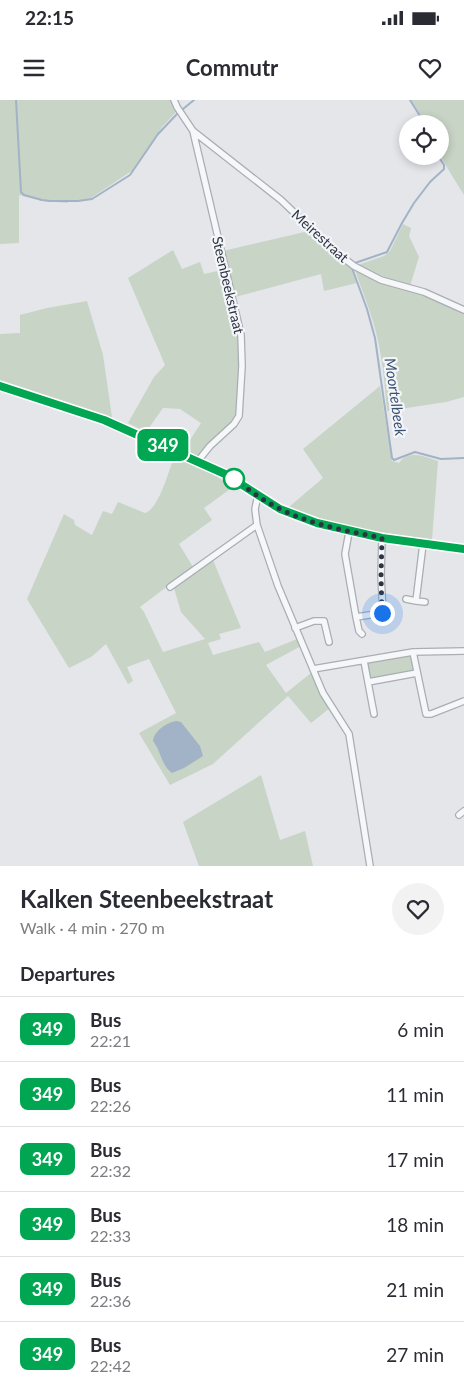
<!DOCTYPE html>
<meta charset="utf-8">
<style>
body{margin:0;font-family:Lato,sans-serif;background:#f2f2f3;color:#2b2b33;height:100vh;display:flex;flex-direction:column;font-size:19px;white-space:nowrap}
*{box-sizing:border-box;margin:0}
p{font-size:16px;color:#7c7c81}
.icon{flex:none;width:28px;height:28px;fill:none;stroke:currentColor;stroke-width:2;stroke-linecap:round;stroke-linejoin:round}
.map{position:relative;height:766px;overflow:hidden}
.details{display:flex;flex-direction:column;background:#fff;flex:1}
.details>*{flex:none}
.badge{padding:0 10px;border-radius:8px;font-size:18px;line-height:32px}
.controls{position:absolute;left:399px;top:15px;display:grid;gap:10px}
.controls a{display:grid;place-items:center;width:50px;height:50px;border-radius:50%;background:#fff;box-shadow:0 2px 8px #0003;font-size:25px}
.you{position:absolute;width:25px;height:25px;margin:-12px;border:4px solid #fff;border-radius:50%;background:#1a73e8;box-shadow:0 0 0 8px #1a73e833}
.map>.badge{position:absolute;translate:-50% -50%;box-shadow:0 0 0 2px #fff}
h2{padding:0 20px;font-size:19px;line-height:45px}
.round{display:grid;place-items:center;flex:none;width:52px;height:52px;border-radius:26px;background:#f2f2f3}
.summary{display:flex;align-items:center;justify-content:space-between;height:85px;padding:0 20px}
h1{font-size:24px;font-weight:700;line-height:38px}
ul{padding:0;list-style:none}
li{display:flex;align-items:center;gap:15px;height:65px;padding:0 20px;border-top:1px solid #e1e1e2}
li div{flex:1}
li b{display:block;font-size:19px}
li em{font-style:normal}
li .badge{min-width:55px;font-weight:700;text-align:center}
.status{display:flex;justify-content:space-between;align-items:center;height:35px;padding:0 25px;background:#fff;direction:ltr}
.status svg{height:14px;fill:currentColor}
header{display:flex;justify-content:space-between;align-items:center;height:65px;padding:0 20px;background:#fff;font-size:22px;font-weight:700}
.map>svg:first-child{display:block}
</style>
<div class="status"><b>22:15</b><svg viewBox="0 0 49 12"><path d="M0 12V9h3v3zM5 12V6h3v6zM10 12V3h3v9zM15 12V0h3v12zM26 1h20v11H26zM47 4h2v5h-2z"/></svg></div>
<header><svg class="icon" aria-label="menu" viewBox="0 0 24 24"><path d="M4 6h16M4 12h16M4 18h16"/></svg>Commutr<svg class="icon" aria-label="heart" viewBox="0 0 24 24"><path d="M12 20l-8-8c-3-5 5-10 8-4 3-6 11-1 8 4z"/></svg></header>
<div class="map">
<svg width="464" height="766" viewBox="0 0 464 766">
<rect width="100%" height="100%" fill="#e4e6ea"/>
<!-- green -->
<path fill="#c8d4c5" d="M0 0H172L176 12 162 27 133 70 91 98 82 101 68 100V103L42 101 19 95V143L0 144Z
M411 0H464V95L440 56V24H424L422 17Z
M403 124 411 128 409 136 419 157 410 186 389 179 358 165 384 156 390 151Z
M309 131 352 169 357 183 324 191 321 174 235 197 223 151Z
M173 150 182 169 200 162 204 174 222 170 237 227 239 267 236 314 231 323 197 356 184 349 201 323 180 309 163 308 146 332 128 323 154 277 165 265 128 178Z
M355 170 371 178 435 199 464 213V297L446 302 387 311C385 287 383 264 378 241 373 216 363 194 355 170Z
M87 201 103 255 112 317 0 280V234L20 233V215L47 208Z
M380 286 392 361 399 363C409 349 425 357 438 361L432 440C383 432 335 427 289 407L323 378 303 349Z
M174 357 216 376 233 387 204 408 212 420 179 444 193 467 140 507 144 512 163 552 205 539 181 512 174 488 213 460 241 528 219 534 221 539 208 543 213 555 259 542 265 552 297 539 301 546 266 565 286 593 311 573 321 596 330 608 311 623 288 596 213 664 170 685 139 633 176 613 149 559 127 567 133 581 128 584 106 544 91 557 69 568 27 499 64 414 74 420 75 425 92 435 103 411 112 414 118 402 145 413C159 409 169 370 174 357Z
M410 555 412 557 414 570 411 572 370 578 367 565 370 561Z
M261 675 280 740 305 731 313 766H199L183 722Z"/>
<!-- water -->
<path fill="#a2b3c7" d="M177 621 181 622 200 646 203 656 184 668 172 673C161 665 161 651 153 641 154 631 167 622 177 621Z"/>
<g fill="none" stroke-linecap="round" stroke-linejoin="round">
<!-- stream -->
<path stroke="#a2b3c7" stroke-width="2" d="M16 0 21 92 24 95 42 100 50 101H78L92 99 130 75 158 34 177 14
M410 0 420 16 422 24
M183 9 194 0
M355 163 387 152 402 123 414 103 430 82 444 69V65L438 56
M352 168 367 209 375 238 392 358 394 360 415 352 441 359 464 358"/>
<defs>
<path id="street" d="M174 0 177 7 193 31 241 235 242 266 239 316 234 324 210 346 198 361
M193 31 281 100 332 149 354 166 381 180 424 192 464 210
M0 286 104 319 225 374 280 409 317 423 382 438 464 449
M258 395 255 409 257 425 278 486 323 593 349 634 370 766
M349 432 345 454 356 517 383 513 381 476 382 438
M423 444 416 501 425 502
M170 487 257 425
M406 499 416 501
M356 517 359 531 362 534
M295 528 314 521H324L329 542
M413 552 426 614H431L464 601
M364 561 374 614
M313 569 413 552 464 551
M368 582 417 573
M459 715 464 711"/>
</defs>
<!-- street casing -->
<use href="#street" stroke="#a9adb4" stroke-width="8"/>
<!-- street -->
<use href="#street" stroke="#f6f7f9" stroke-width="5.5"/>
</g>
<g fill="none" stroke-linecap="round" stroke-linejoin="round">
<defs>
<path id="line" d="M0 286 104 320 225 374 280 409 317 423 382 438 464 449"/>
</defs>
<!-- line casing -->
<use href="#line" stroke="#fff" stroke-width="11"/>
<!-- line -->
<use href="#line" stroke="#00a651" stroke-width="8"/>
<!-- walk -->
<path stroke="#2c3342" stroke-width="5" stroke-dasharray="0 9" d="M234 379C249 390 264 401 280 409 312 425 348 431 382 438L381 476 382 513"/>
</g>
<!-- markers -->
<circle fill="#fff" stroke="#00a651" stroke-width="2.5" cx="234" cy="379" r="10"/>
<g text-anchor="middle" stroke-width="4.5" stroke-linejoin="round" paint-order="stroke">
<!-- street labels -->
<g font-size="14" fill="#2c3342" stroke="#f3f5f8">
<text transform="translate(320 136) rotate(42)" y="5">Meirestraat</text>
<text transform="translate(228 185) rotate(77)" y="5">Steenbeekstraat</text>
</g>
<!-- water labels -->
<g font-size="15" font-style="italic" fill="#395173" stroke="#f3f5f8">
<text transform="translate(395 297) rotate(82)" y="5">Moortelbeek</text>
</g>
</g>
</svg>
<div class="controls">
<a><svg class="icon" aria-label="locate" viewBox="0 0 24 24"><circle cx="12" cy="12" r="6"/><path d="M12 2v4M12 18v4M2 12h4M18 12h4"/></svg></a>
</div>
<div class="you" style="left:382px;top:513px"></div>
<b class="badge" style="left:163px;top:345px;background:#00a651;color:#fff">349</b>
</div>
<section class="details">
<div class="summary"><div><h1>Kalken Steenbeekstraat</h1><p>Walk · 4 min · 270 m</p></div><a class="round"><svg class="icon" aria-label="heart" viewBox="0 0 24 24"><path d="M12 20l-8-8c-3-5 5-10 8-4 3-6 11-1 8 4z"/></svg></a></div>
<h2>Departures</h2>
<ul>
<li><span class="badge" style="background:#00a651;color:#fff">349</span><div><b>Bus</b><p>22:21</p></div><em>6 min</em></li>
<li><span class="badge" style="background:#00a651;color:#fff">349</span><div><b>Bus</b><p>22:26</p></div><em>11 min</em></li>
<li><span class="badge" style="background:#00a651;color:#fff">349</span><div><b>Bus</b><p>22:32</p></div><em>17 min</em></li>
<li><span class="badge" style="background:#00a651;color:#fff">349</span><div><b>Bus</b><p>22:33</p></div><em>18 min</em></li>
<li><span class="badge" style="background:#00a651;color:#fff">349</span><div><b>Bus</b><p>22:36</p></div><em>21 min</em></li>
<li><span class="badge" style="background:#00a651;color:#fff">349</span><div><b>Bus</b><p>22:42</p></div><em>27 min</em></li>
</ul>
</section>
